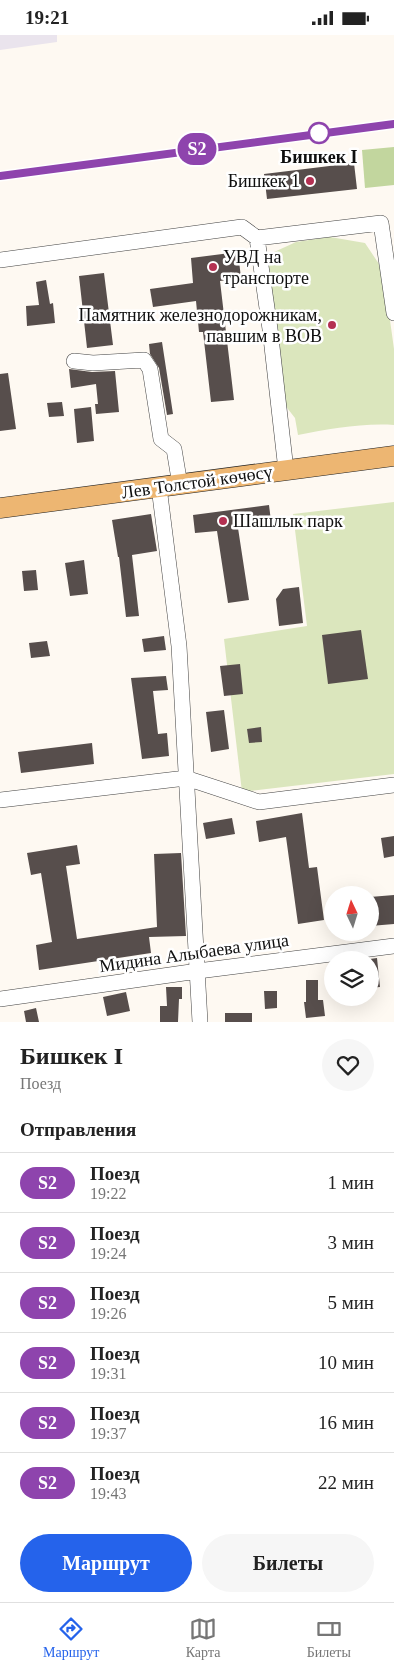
<!DOCTYPE html>
<html lang="ru">
<meta charset="utf-8">
<style>
body{margin:0;font-family:Georgia,serif;background:#f6f6f6;color:#222;height:100vh;display:flex;flex-direction:column;font-size:19px;white-space:nowrap}
*{box-sizing:border-box;margin:0}
p{font-size:16px;color:#767676}
.icon{flex:none;width:28px;height:28px;fill:none;stroke:currentColor;stroke-width:2;stroke-linecap:round;stroke-linejoin:round}
.map{position:relative;height:987px;overflow:hidden}
.side{display:flex;flex-direction:column;background:#fff;flex:1}
.side>*{flex:none}
.badge{padding:0 10px;border-radius:16px;font-size:18px;line-height:32px}
.needle{width:32px;rotate:356deg}
.tools{position:absolute;left:324px;top:851px;display:grid;gap:10px}
.tools a{display:grid;place-items:center;width:55px;height:55px;border-radius:50%;background:#fff;box-shadow:0 5px 20px #0002;font-size:25px}
.map>.badge{position:absolute;translate:-50% -50%;box-shadow:0 0 0 2px #fff}
h2{padding:0 20px;font-size:19px;line-height:45px}
.round{display:grid;place-items:center;flex:none;width:52px;height:52px;border-radius:26px;background:#f6f6f6}
.head{display:flex;align-items:center;justify-content:space-between;height:85px;padding:0 20px}
h1{font-size:24px;font-weight:600;line-height:38px}
.cta{display:flex;gap:10px;margin-top:auto;padding:10px 20px}
.cta a{flex:1;height:58px;border-radius:30px;background:#2563eb;color:#fff;font-size:20px;font-weight:600;line-height:58px;text-align:center}
.cta a+a{background:#f6f6f6;color:#222}
ul{padding:0;list-style:none}
li{display:flex;align-items:center;gap:15px;height:60px;padding:0 20px;border-top:1px solid #e0e0e0}
li div{flex:1}
li b{display:block;font-size:19px}
li em{font-style:normal}
li .badge{min-width:55px;font-weight:700;text-align:center}
.status{display:flex;justify-content:space-between;align-items:center;height:35px;padding:0 25px;background:#fff;direction:ltr}
.status svg{height:14px;fill:currentColor}
.tab-bar{display:flex;justify-content:space-around;align-items:center;height:70px;border-top:1px solid #e0e0e0;background:#fff;font-size:14px;color:#767676}
.tab-bar a{display:grid;justify-items:center;gap:2px}
.tab-bar .on{color:#2563eb}
.map>svg:first-child{display:block}
</style>
<div class="status"><b>19:21</b><svg viewBox="0 0 49 12"><path d="M0 12V9h3v3zM5 12V6h3v6zM10 12V3h3v9zM15 12V0h3v12zM26 1h20v11H26zM47 4h2v5h-2z"/></svg></div>
<div class="map">
<svg width="394" height="987" viewBox="0 0 394 987">
<rect width="100%" height="100%" fill="#fef9f2"/>
<!-- industrial -->
<path fill="#eae4ed" d="M0 0H57V7L0 15Z"/>
<!-- green -->
<path fill="#dbe6bd" d="M330 202 365 208 383 235 394 314V390C361 388 330 394 298 400L295 383 284 369 265 233 272 218 296 207Z
M394 467V739L242 757 224 604 307 591 293 479Z"/>
<!-- forest -->
<path fill="#c2d69e" d="M394 112V150L365 153 362 115Z"/>
<!-- building -->
<path fill="#574e4c" d="M354 128 357 154 267 164 264 139Z
M238 217 241 243 220 246 234 365 211 367 203 297H199L196 266 153 272 150 254 193 248 191 223Z
M104 238 113 310 87 313 79 241Z
M46 245 50 269 53 268 55 288 27 291 26 271 39 270 36 247Z
M162 307 173 379 167 380 159 333 150 319 149 309Z
M69 334 92 337 115 336 119 377 96 379 95 369H98L96 349 71 353Z
M8 338 16 394 0 396V339Z
M62 367 64 381 49 382 47 368Z
M91 372 94 406 77 408 74 374Z
M269 470 271 486 242 489V493H238L249 565 228 568 217 496 195 498 193 480Z
M151 479 157 516 132 520 139 581 126 582 119 522H118L112 485Z
M84 525 88 559 70 561 65 528Z
M36 535 38 555 24 556 22 536Z
M299 552 303 588 279 591 276 564 283 554Z
M361 595 368 644 328 649 322 600Z
M164 601 166 615 144 617 142 604Z
M47 606 50 621 31 623 29 608Z
M240 629 243 659 224 661 220 631Z
M166 641 168 655 153 656 158 699 167 698 169 721 142 724 131 643Z
M224 675 229 714 211 717 206 677Z
M261 692 262 707 249 708 247 694Z
M92 708 94 729 21 738 18 717Z
M302 778 309 833 317 832 324 885 298 889 286 802 259 807 256 786Z
M232 783 235 799 206 804 203 788Z
M394 801V821L384 823 381 803Z
M77 810 80 829 66 831 77 904 157 892 154 819 181 818 186 901 149 902 151 918 39 935 36 910 52 907 41 838 31 840 27 818Z
M394 860V889L370 891V862Z
M377 923 380 952 370 953V924Z
M306 945H318V965H323L325 981 306 983 304 967H306Z
M166 952H182V964H179L178 987H160V971H167Z
M264 956H277V973L265 974Z
M126 957 130 976 107 981 103 962Z
M36 973 39 987H26L24 976Z
M225 978H252V987H225Z"/>
<g fill="none" stroke-linecap="round" stroke-linejoin="round">
<defs>
<path id="minor" d="M0 225 242 192 257 203
M74 326 93 328 144 325 150 334 161 404 174 414 180 450
M286 435 270 294 257 203 381 188 394 278
M159 452 179 611 200 987
M0 765 186 743 259 767 394 750
M0 964 198 936 394 911"/>
<path id="major" d="M0 473 394 421"/>
</defs>
<!-- minor casing -->
<use href="#minor" stroke="#424242" stroke-width="16"/>
<!-- major casing -->
<use href="#major" stroke="#202020" stroke-width="21"/>
<!-- minor -->
<use href="#minor" stroke="#fff" stroke-width="15"/>
<!-- major -->
<use href="#major" stroke="#edb672" stroke-width="20"/>
<defs>
<path id="rail" d="M0 141 394 89"/>
</defs>
<!-- rail casing -->
<use href="#rail" stroke="#b43152" stroke-width="5.5"/>
<!-- rail -->
<use href="#rail" stroke="#fff" stroke-width="4" stroke-dasharray="11" stroke-linecap="butt"/>
</g>
<g fill="none" stroke-linecap="round" stroke-linejoin="round">
<defs>
<path id="line" d="M0 141 394 89"/>
</defs>
<!-- line casing -->
<use href="#line" stroke="#fff" stroke-width="11"/>
<!-- line -->
<use href="#line" stroke="#8e44ad" stroke-width="8"/>
</g>
<!-- markers -->
<circle fill="#fff" stroke="#8e44ad" stroke-width="2.5" cx="319" cy="98" r="10"/>
<g fill="#b43152" stroke="#fff" stroke-width="2">
<circle cx="310" cy="146" r="5"/>
<circle cx="213" cy="232" r="5"/>
<circle cx="332" cy="290" r="5"/>
<circle cx="223" cy="486" r="5"/>
</g>
<g text-anchor="middle" stroke-width="5" stroke-linejoin="round" paint-order="stroke">
<!-- stop labels -->
<g font-size="18" font-weight="bold" fill="#0f0f0f" stroke="#fff">
<text x="319" y="128">Бишкек I</text>
</g>
<!-- poi labels -->
<g font-size="18" fill="#0f0f0f" stroke="#fff" text-anchor="end">
<text x="300" y="152">Бишкек 1</text>
<text x="223" y="228" text-anchor="start">УВД на<tspan x="223" dy="21">транспорте</tspan></text>
<text x="322" y="286">Памятник железнодорожникам,<tspan x="322" dy="21">павшим в ВОВ</tspan></text>
<text x="233" y="492" text-anchor="start">Шашлык парк</text>
</g>
<!-- street labels -->
<g font-size="18" fill="#0f0f0f" stroke="#fff">
<text transform="translate(197 447) rotate(-8)" y="6">Лев Толстой көчөсү</text>
<text transform="translate(194 918) rotate(-8)" y="6">Мидина Алыбаева улица</text>
</g>
</g>
</svg>
<div class="tools">
<a><svg class="needle" viewBox="-14 -14 28 28"><path d="M0-13l5 13h-10z" fill="#e53935"/><path d="M0 13l5-13h-10z" fill="#767676"/></svg></a>
<a><svg class="icon" aria-label="layers" viewBox="0 0 24 24"><path d="M12 4l9 5-9 5-9-5zM3 14l9 5 9-5"/></svg></a>
</div>
<b class="badge" style="left:197px;top:114px;background:#8e44ad;color:#fff">S2</b>
</div>
<section class="side">
<div class="head"><div><h1>Бишкек I</h1><p>Поезд</p></div><a class="round"><svg class="icon" aria-label="heart" viewBox="0 0 24 24"><path d="M12 20l-8-8c-3-5 5-10 8-4 3-6 11-1 8 4z"/></svg></a></div>
<h2>Отправления</h2>
<ul>
<li><span class="badge" style="background:#8e44ad;color:#fff">S2</span><div><b>Поезд</b><p>19:22</p></div><em>1 мин</em></li>
<li><span class="badge" style="background:#8e44ad;color:#fff">S2</span><div><b>Поезд</b><p>19:24</p></div><em>3 мин</em></li>
<li><span class="badge" style="background:#8e44ad;color:#fff">S2</span><div><b>Поезд</b><p>19:26</p></div><em>5 мин</em></li>
<li><span class="badge" style="background:#8e44ad;color:#fff">S2</span><div><b>Поезд</b><p>19:31</p></div><em>10 мин</em></li>
<li><span class="badge" style="background:#8e44ad;color:#fff">S2</span><div><b>Поезд</b><p>19:37</p></div><em>16 мин</em></li>
<li><span class="badge" style="background:#8e44ad;color:#fff">S2</span><div><b>Поезд</b><p>19:43</p></div><em>22 мин</em></li>
</ul>
<div class="cta"><a>Маршрут</a><a>Билеты</a></div>
</section>
<nav class="tab-bar">
<a class="on"><svg class="icon" aria-label="directions" viewBox="0 0 24 24"><path d="M12 3l9 9-9 9-9-9zM9 14v-3h6M13 9l2 2-2 2"/></svg>Маршрут</a>
<a><svg class="icon" aria-label="map" viewBox="0 0 24 24"><path d="M3 6l6-2 6 2 6-2v14l-6 2-6-2-6 2zM9 4v14M15 6v14"/></svg>Карта</a>
<a><svg class="icon" aria-label="tickets" viewBox="0 0 24 24"><path d="M3 7h18v10H3zM15 7v10"/></svg>Билеты</a>
</nav>
